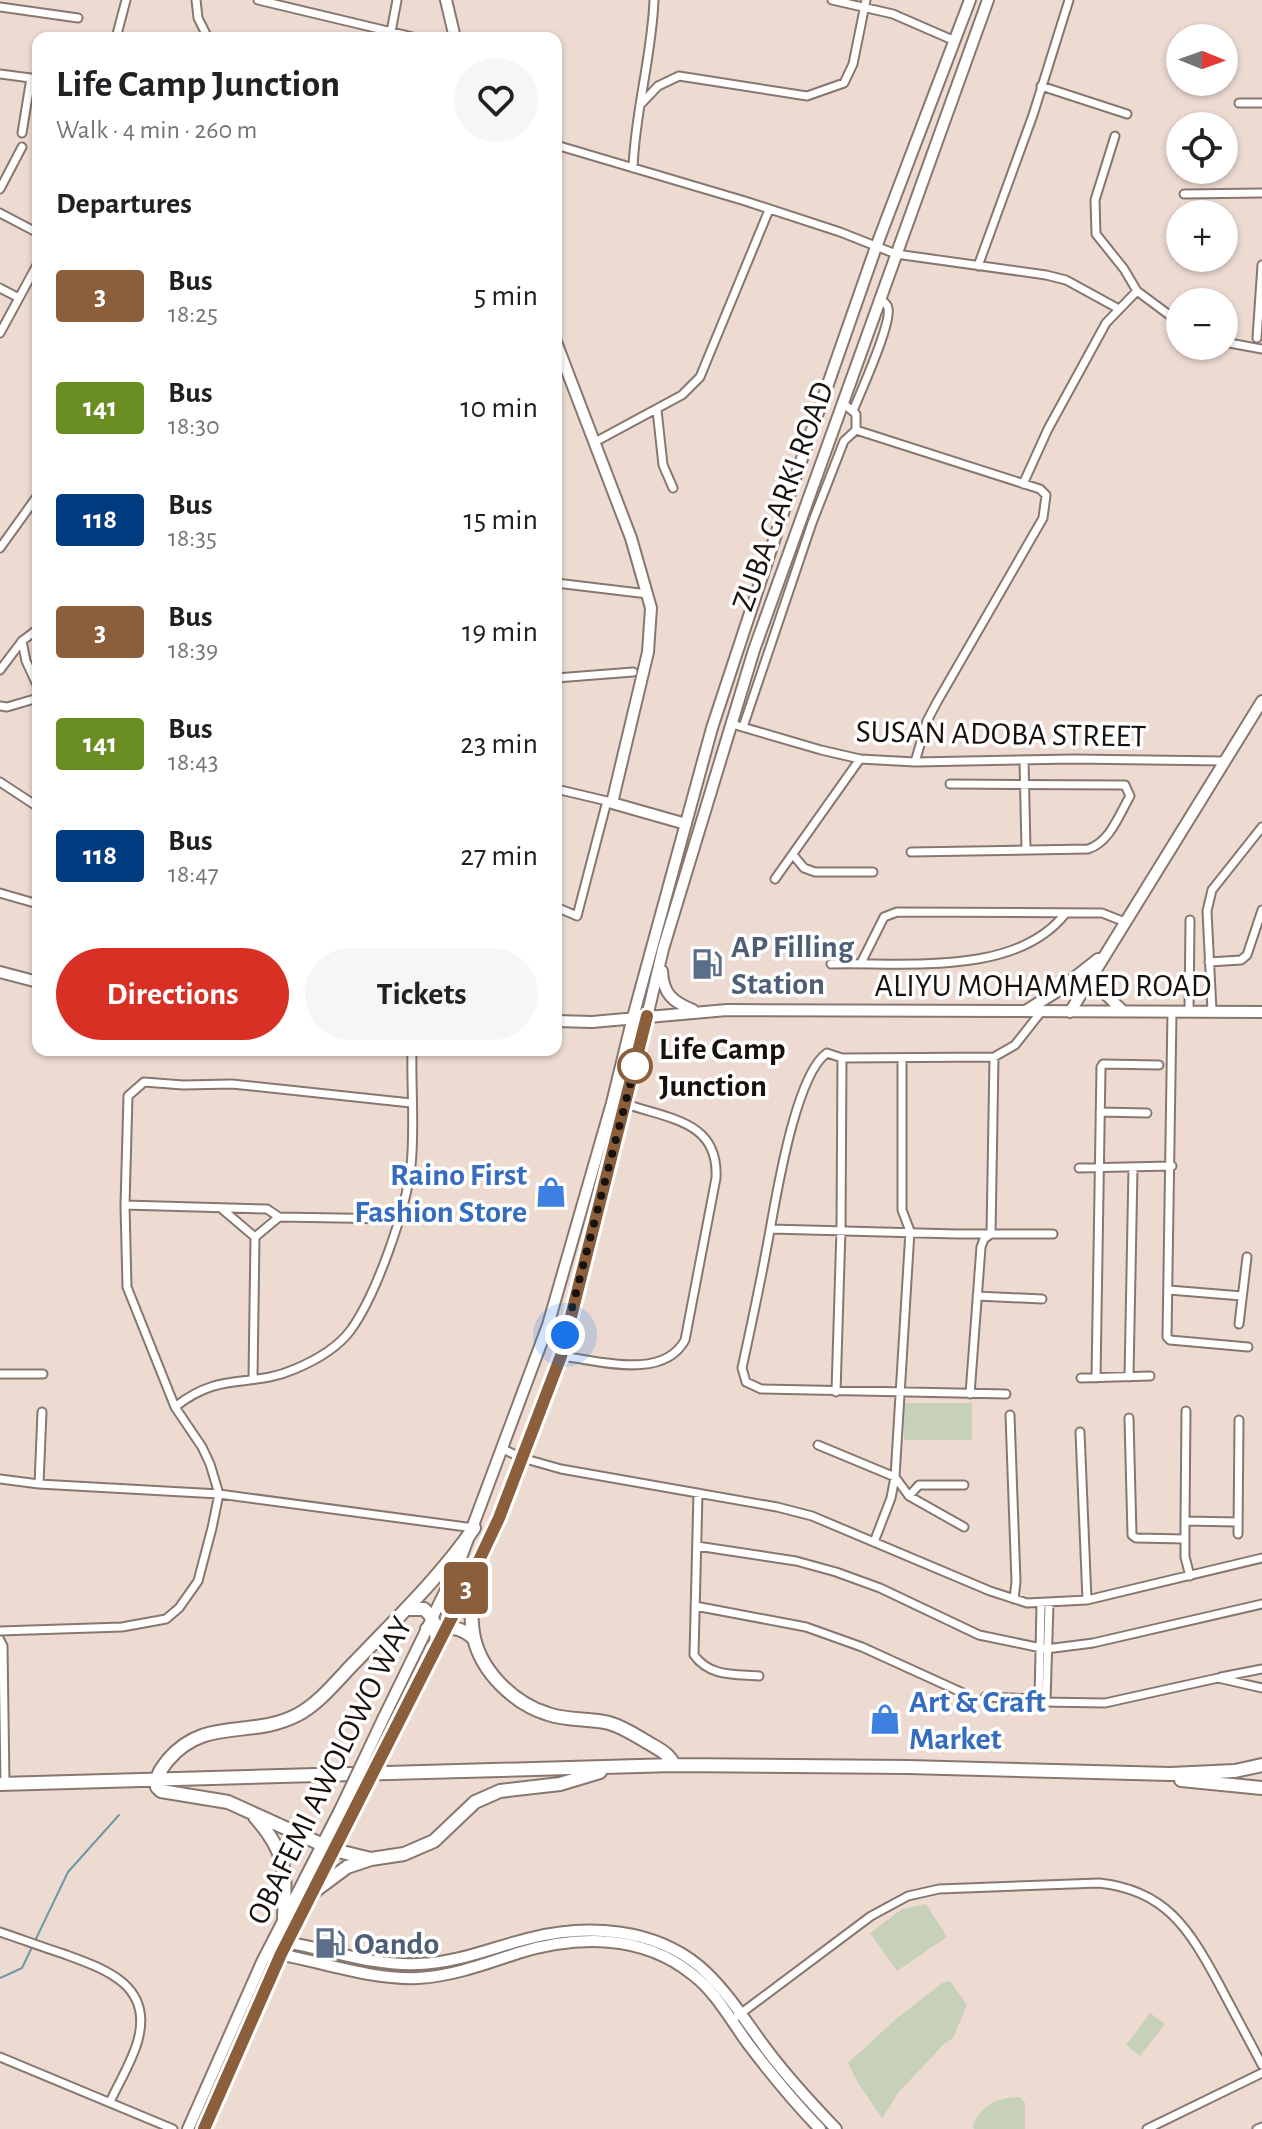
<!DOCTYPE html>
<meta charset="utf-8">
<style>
body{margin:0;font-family:"Alegreya Sans",sans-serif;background:#f6f6f6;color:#202124;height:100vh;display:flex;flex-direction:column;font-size:30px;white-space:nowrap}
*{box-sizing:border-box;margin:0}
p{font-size:26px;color:#757577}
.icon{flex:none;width:44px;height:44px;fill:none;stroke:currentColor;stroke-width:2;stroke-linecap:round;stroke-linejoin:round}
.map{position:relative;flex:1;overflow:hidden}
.sheet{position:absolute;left:32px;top:32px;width:530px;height:1024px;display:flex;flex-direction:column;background:#fff;border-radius:16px;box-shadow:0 2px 6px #0004}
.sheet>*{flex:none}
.badge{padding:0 16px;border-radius:6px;font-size:28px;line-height:52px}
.needle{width:52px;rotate:91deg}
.fabs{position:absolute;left:1166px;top:24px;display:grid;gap:16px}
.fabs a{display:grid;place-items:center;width:72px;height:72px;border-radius:50%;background:#fff;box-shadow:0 2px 6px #0004;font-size:40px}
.you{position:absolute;width:40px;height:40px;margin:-20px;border:6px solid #fff;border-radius:50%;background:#1a73e8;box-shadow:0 0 0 12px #1a73e833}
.map>.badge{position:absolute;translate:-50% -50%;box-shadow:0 0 0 4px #fff}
h2{padding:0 24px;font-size:30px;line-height:72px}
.round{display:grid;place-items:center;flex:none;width:84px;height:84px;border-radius:42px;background:#f6f6f6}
.summary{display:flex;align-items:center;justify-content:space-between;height:136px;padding:0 24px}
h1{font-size:38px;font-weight:700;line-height:60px}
.cta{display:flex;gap:16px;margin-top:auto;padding:16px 24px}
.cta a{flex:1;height:92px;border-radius:48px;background:#d93025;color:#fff;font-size:32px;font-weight:700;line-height:92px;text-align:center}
.cta a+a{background:#f6f6f6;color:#202124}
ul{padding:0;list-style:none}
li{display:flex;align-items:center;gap:24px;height:112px;padding:0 24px}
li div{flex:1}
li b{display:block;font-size:30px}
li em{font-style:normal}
li .badge{min-width:88px;font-weight:700;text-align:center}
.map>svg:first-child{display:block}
</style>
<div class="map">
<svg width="1262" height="2129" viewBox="0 0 1262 2129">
<rect width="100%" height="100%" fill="#eddbd1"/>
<!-- green -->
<path fill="#c7d1ba" d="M904 1403H972V1440H904Z
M926 1904 947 1937 897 1971 870 1933 902 1909Z
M950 1981 967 2005 953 2038 944 2044 899 2092 882 2118 858 2083 848 2063 896 2019 942 1983Z
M1150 2013 1165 2024 1140 2056 1126 2045Z
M1020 2097 1025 2103V2129H974L973 2126C981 2104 998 2098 1020 2097Z"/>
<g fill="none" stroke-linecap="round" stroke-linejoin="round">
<!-- stream -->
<path stroke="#6c98a9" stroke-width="2" d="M0 1978 22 1968 68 1872 119 1815"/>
<defs>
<path id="street" d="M196 0 198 18 208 38
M258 0 417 38
M832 0 893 14 955 41
M0 7 78 18
M391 32 397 0
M116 38 126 0
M0 74 38 79
M1041 86 1127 114
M1239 103H1262
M640 105 658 86 679 76 807 96 844 83 853 64 866 0
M22 133 31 78
M556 145 745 201 840 232 896 254 1046 275 1066 280 1119 309
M633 168C635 111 652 56 654 0
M0 189 22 147
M1184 194 1262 193
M0 213 38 233
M978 266 1033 115 1069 0
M0 288 19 298
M1137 291 1180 323
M0 333 38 263
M1257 338 1262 265
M1224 342 1262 349
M844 404 856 414V430L1040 489 1046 495 1043 518 937 702 927 721 915 762
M657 410 663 465 673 488
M853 411C860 393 892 324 888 308 887 303 884 302 880 299
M595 442 682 395 700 377 769 210
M1023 484 1048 429 1106 323 1137 291 1124 269 1096 234 1095 200 1115 136
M0 548 38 495
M556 583 648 594
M22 641 26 661 38 687
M0 670 22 641 38 629
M556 678 633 672
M0 706 7 707 38 698
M732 724 821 750 860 759 915 762 1073 759 1225 761
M743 727 812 523 844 441 856 430
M1024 760 1026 849
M0 782 38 807
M556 789 607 801
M911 852 1088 849C1110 842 1119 815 1130 796L1125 785 950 784
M794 856 804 868 815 872H873
M775 879 860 759
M0 893 38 904
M556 907 577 916 607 801 612 803
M1209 962 1241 960 1247 955 1262 910
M861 963 884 917 897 912 1102 913 1125 922
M831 964C904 962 1015 977 1065 914
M1172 1011 1167 1337 1170 1340 1248 1347
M1189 1011 1190 920
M1212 1011 1207 911 1212 890 1262 827
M902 1058V1210L910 1231 895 1477 909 1496 964 1527
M1100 1112 1147 1113
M1079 1168 1172 1166
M125 1205 267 1209 279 1217 398 1219
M222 1209 255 1237
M771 1229 957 1234H1053
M1169 1290 1242 1296
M977 1296 1042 1299
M1239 1324 1247 1257
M561 1356C597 1360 663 1381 685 1340L716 1178C719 1121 669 1119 626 1104
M0 1374H43
M1129 1377 1133 1168
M253 1378 255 1237 279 1217
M1081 1378 1150 1376
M1096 1378 1101 1067 1103 1064 1159 1065
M836 1392 841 1229 842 1058
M970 1394 981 1247 984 1239 991 1234 994 1057
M1006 1394 761 1389 746 1382 742 1368C752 1322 762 1276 770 1230 777 1192 796 1074 827 1053L842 1058 994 1057 1015 1045 1041 1012
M175 1407C221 1370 250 1389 295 1369 314 1361 337 1348 350 1331 376 1296 406 1210 411 1166 415 1128 411 1088 412 1050
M1186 1411 1185 1521 1238 1522
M1010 1415 1016 1582 1014 1599
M1129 1418 1132 1535 1136 1538 1185 1539
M1080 1432 1087 1600
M818 1445 895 1477 891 1498 874 1542
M503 1449 522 1458 561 1469 777 1507 812 1516 990 1591 1027 1603 1087 1600 1262 1558
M0 1479 39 1484 219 1494 474 1528
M39 1484 42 1412
M698 1493 694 1655C710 1677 734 1674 759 1676
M909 1496 919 1485H964
M1185 1521V1557L1190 1576
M1238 1534 1239 1420
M697 1546 796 1561 836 1572 880 1588 979 1635 1046 1649 1093 1643 1262 1604
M1041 1604 1039 1699 1041 1702 1105 1703 1218 1678 1262 1688
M695 1606 806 1627 862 1647 963 1693
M0 1631 122 1627 166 1619 179 1608 198 1581 212 1528 219 1494 210 1464 202 1447 175 1407 127 1287 125 1205 128 1096 144 1082 183 1085 232 1084 411 1103
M0 1640 3 1646 5 1784
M1221 1677 1262 1669
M985 1697 1039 1699
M1046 1702 1049 1603
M0 1932C21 1939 42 1947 64 1954 105 1969 153 1985 138 2040 132 2062 119 2082 110 2102
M732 2020 871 1916 908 1896 939 1889 1099 1883C1166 1890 1189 1929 1219 1984 1233 2011 1248 2038 1262 2065
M0 2057 173 2129
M1147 2129 1262 2073
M1257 2129 1262 2127"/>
<path id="secondary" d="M446 0 455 38
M556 342 631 538 651 608 648 652 612 803 686 824
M662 971C663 994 673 1002 693 1010
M0 972 38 982
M1095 972 1097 986 1123 1011
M1027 1010 1056 992 1098 959
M1070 1012 1262 701
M556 1021 592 1022 727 1010 1262 1012
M402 1716 499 1518 561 1356 628 1097 663 949 754 650 988 0
M384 1717 459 1563 548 1325 612 1103 633 1017 712 728 785 507 876 247 970 0
M274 1940C322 1947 369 1966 418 1964 458 1963 493 1947 531 1938 587 1924 653 1928 699 1966 725 1988 744 2019 764 2046 786 2076 811 2103 836 2129
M268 1952C317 1960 368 1980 418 1978 453 1976 485 1964 518 1953 577 1935 642 1934 692 1974 717 1993 731 2021 749 2045 771 2074 795 2103 820 2129
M188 2129 262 1962 341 1808
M204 2129 281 1954 360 1799"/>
<path id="primary" d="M475 1570C473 1592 469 1616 474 1638 482 1673 515 1704 548 1714 568 1721 589 1718 609 1723 623 1727 635 1735 647 1742 658 1749 669 1753 674 1765
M406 1609H424C438 1621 437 1632 436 1650
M427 1629C446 1627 461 1625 474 1639
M1181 1780 1262 1788
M0 1784 674 1765 908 1767 1170 1774 1235 1771 1262 1765
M255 1817C288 1854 285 1872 284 1919
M371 1859 334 1850 228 1802 161 1791 157 1787C156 1775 161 1769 168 1760 205 1716 251 1739 297 1715 320 1703 338 1679 356 1661 397 1618 440 1577 474 1528
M312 1893 347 1867 371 1859 404 1854 434 1841 475 1802 500 1791 560 1784 600 1772"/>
</defs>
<!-- street casing -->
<use href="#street" stroke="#87776e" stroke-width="11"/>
<!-- secondary casing -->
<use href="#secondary" stroke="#87776e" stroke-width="14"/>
<!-- primary casing -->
<use href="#primary" stroke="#87776e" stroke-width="16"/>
<!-- street -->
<use href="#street" stroke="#fff" stroke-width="7"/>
<!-- secondary -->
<use href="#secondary" stroke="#fff" stroke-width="10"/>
<!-- primary -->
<use href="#primary" stroke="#fff" stroke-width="12"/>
<defs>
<path id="secondary-bridge" d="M360 1799 402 1716
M341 1808 384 1717"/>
</defs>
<!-- secondary-bridge casing -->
<use href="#secondary-bridge" stroke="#87776e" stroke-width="14" stroke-linecap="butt"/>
<!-- secondary-bridge -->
<use href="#secondary-bridge" stroke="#fff" stroke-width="10"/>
</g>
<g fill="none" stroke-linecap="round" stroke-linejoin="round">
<defs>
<path id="line" d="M204 2129 281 1954 458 1605 499 1518 561 1356 647 1016"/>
</defs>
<!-- line casing -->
<use href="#line" stroke="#fff" stroke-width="18"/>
<!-- line -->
<use href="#line" stroke="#8b5e3c" stroke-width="12"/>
<!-- walk -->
<path stroke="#18120e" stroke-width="8" stroke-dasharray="0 14.4" d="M565 1335 635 1066"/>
</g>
<!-- icons -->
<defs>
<symbol id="fuel-bare" viewBox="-9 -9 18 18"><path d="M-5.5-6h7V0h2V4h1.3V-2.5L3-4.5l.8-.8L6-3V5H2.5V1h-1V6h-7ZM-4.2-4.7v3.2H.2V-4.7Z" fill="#5c6f8a" stroke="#fff" stroke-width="2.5" paint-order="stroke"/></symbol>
<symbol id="shop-bare" viewBox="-9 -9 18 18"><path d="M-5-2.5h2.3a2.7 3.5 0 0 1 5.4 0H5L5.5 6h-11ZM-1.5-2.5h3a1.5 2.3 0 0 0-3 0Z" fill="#3f7fe0" stroke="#fff" stroke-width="2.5" paint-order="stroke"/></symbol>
</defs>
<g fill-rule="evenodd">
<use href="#fuel-bare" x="685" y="942" width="44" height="44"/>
<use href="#shop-bare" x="529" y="1170" width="44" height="44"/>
<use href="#shop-bare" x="863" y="1697" width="44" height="44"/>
<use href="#fuel-bare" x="308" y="1921" width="44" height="44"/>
</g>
<!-- markers -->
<circle fill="#fff" stroke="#8b5e3c" stroke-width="4" cx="635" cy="1066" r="16"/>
<g text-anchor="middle" stroke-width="7" stroke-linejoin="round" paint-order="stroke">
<!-- street labels -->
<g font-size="32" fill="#18120e" stroke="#fff">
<text transform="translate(782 496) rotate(-70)" y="11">ZUBA GARKI ROAD</text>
<text transform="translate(1001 733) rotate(1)" y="11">SUSAN ADOBA STREET</text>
<text x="1043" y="996">ALIYU MOHAMMED ROAD</text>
<text transform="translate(329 1770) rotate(-64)" y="11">OBAFEMI AWOLOWO WAY</text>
</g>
<!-- service labels -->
<g font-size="32" font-weight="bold" fill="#4e5e75" stroke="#fff" text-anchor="start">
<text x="731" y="957">AP Filling<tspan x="731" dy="37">Station</tspan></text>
<text x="354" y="1954">Oando</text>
</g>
<!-- stop labels -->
<g font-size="32" font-weight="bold" fill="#18120e" stroke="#fff" text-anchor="start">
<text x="659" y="1059">Life Camp<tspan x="659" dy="37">Junction</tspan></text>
</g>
<!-- shop labels -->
<g font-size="32" font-weight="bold" fill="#366cbe" stroke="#fff" text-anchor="end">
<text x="527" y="1185">Raino First<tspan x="527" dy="37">Fashion Store</tspan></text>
<text x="909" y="1712" text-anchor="start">Art &amp; Craft<tspan x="909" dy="37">Market</tspan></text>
</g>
</g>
</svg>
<div class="fabs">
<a><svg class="needle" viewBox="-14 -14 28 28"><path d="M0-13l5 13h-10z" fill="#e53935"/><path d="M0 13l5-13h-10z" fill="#757577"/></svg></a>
<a><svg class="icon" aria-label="locate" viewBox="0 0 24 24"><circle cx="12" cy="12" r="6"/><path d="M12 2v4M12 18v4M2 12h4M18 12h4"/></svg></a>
<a>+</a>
<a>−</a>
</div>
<div class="you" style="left:565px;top:1335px"></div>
<b class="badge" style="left:466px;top:1588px;background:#8b5e3c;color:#fff">3</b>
<section class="sheet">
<div class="summary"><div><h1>Life Camp Junction</h1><p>Walk · 4 min · 260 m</p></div><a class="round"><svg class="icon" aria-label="heart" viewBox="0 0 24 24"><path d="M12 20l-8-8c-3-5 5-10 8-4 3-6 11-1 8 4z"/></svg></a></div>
<h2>Departures</h2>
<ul>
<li><span class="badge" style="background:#8b5e3c;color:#fff">3</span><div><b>Bus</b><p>18:25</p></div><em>5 min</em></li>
<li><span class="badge" style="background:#6b8e23;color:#fff">141</span><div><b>Bus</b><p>18:30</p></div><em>10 min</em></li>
<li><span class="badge" style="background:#003b80;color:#fff">118</span><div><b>Bus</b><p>18:35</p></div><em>15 min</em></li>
<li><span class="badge" style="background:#8b5e3c;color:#fff">3</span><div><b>Bus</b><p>18:39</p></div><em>19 min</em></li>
<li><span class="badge" style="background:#6b8e23;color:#fff">141</span><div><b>Bus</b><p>18:43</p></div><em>23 min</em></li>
<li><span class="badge" style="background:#003b80;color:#fff">118</span><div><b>Bus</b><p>18:47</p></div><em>27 min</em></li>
</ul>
<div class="cta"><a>Directions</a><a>Tickets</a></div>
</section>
</div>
